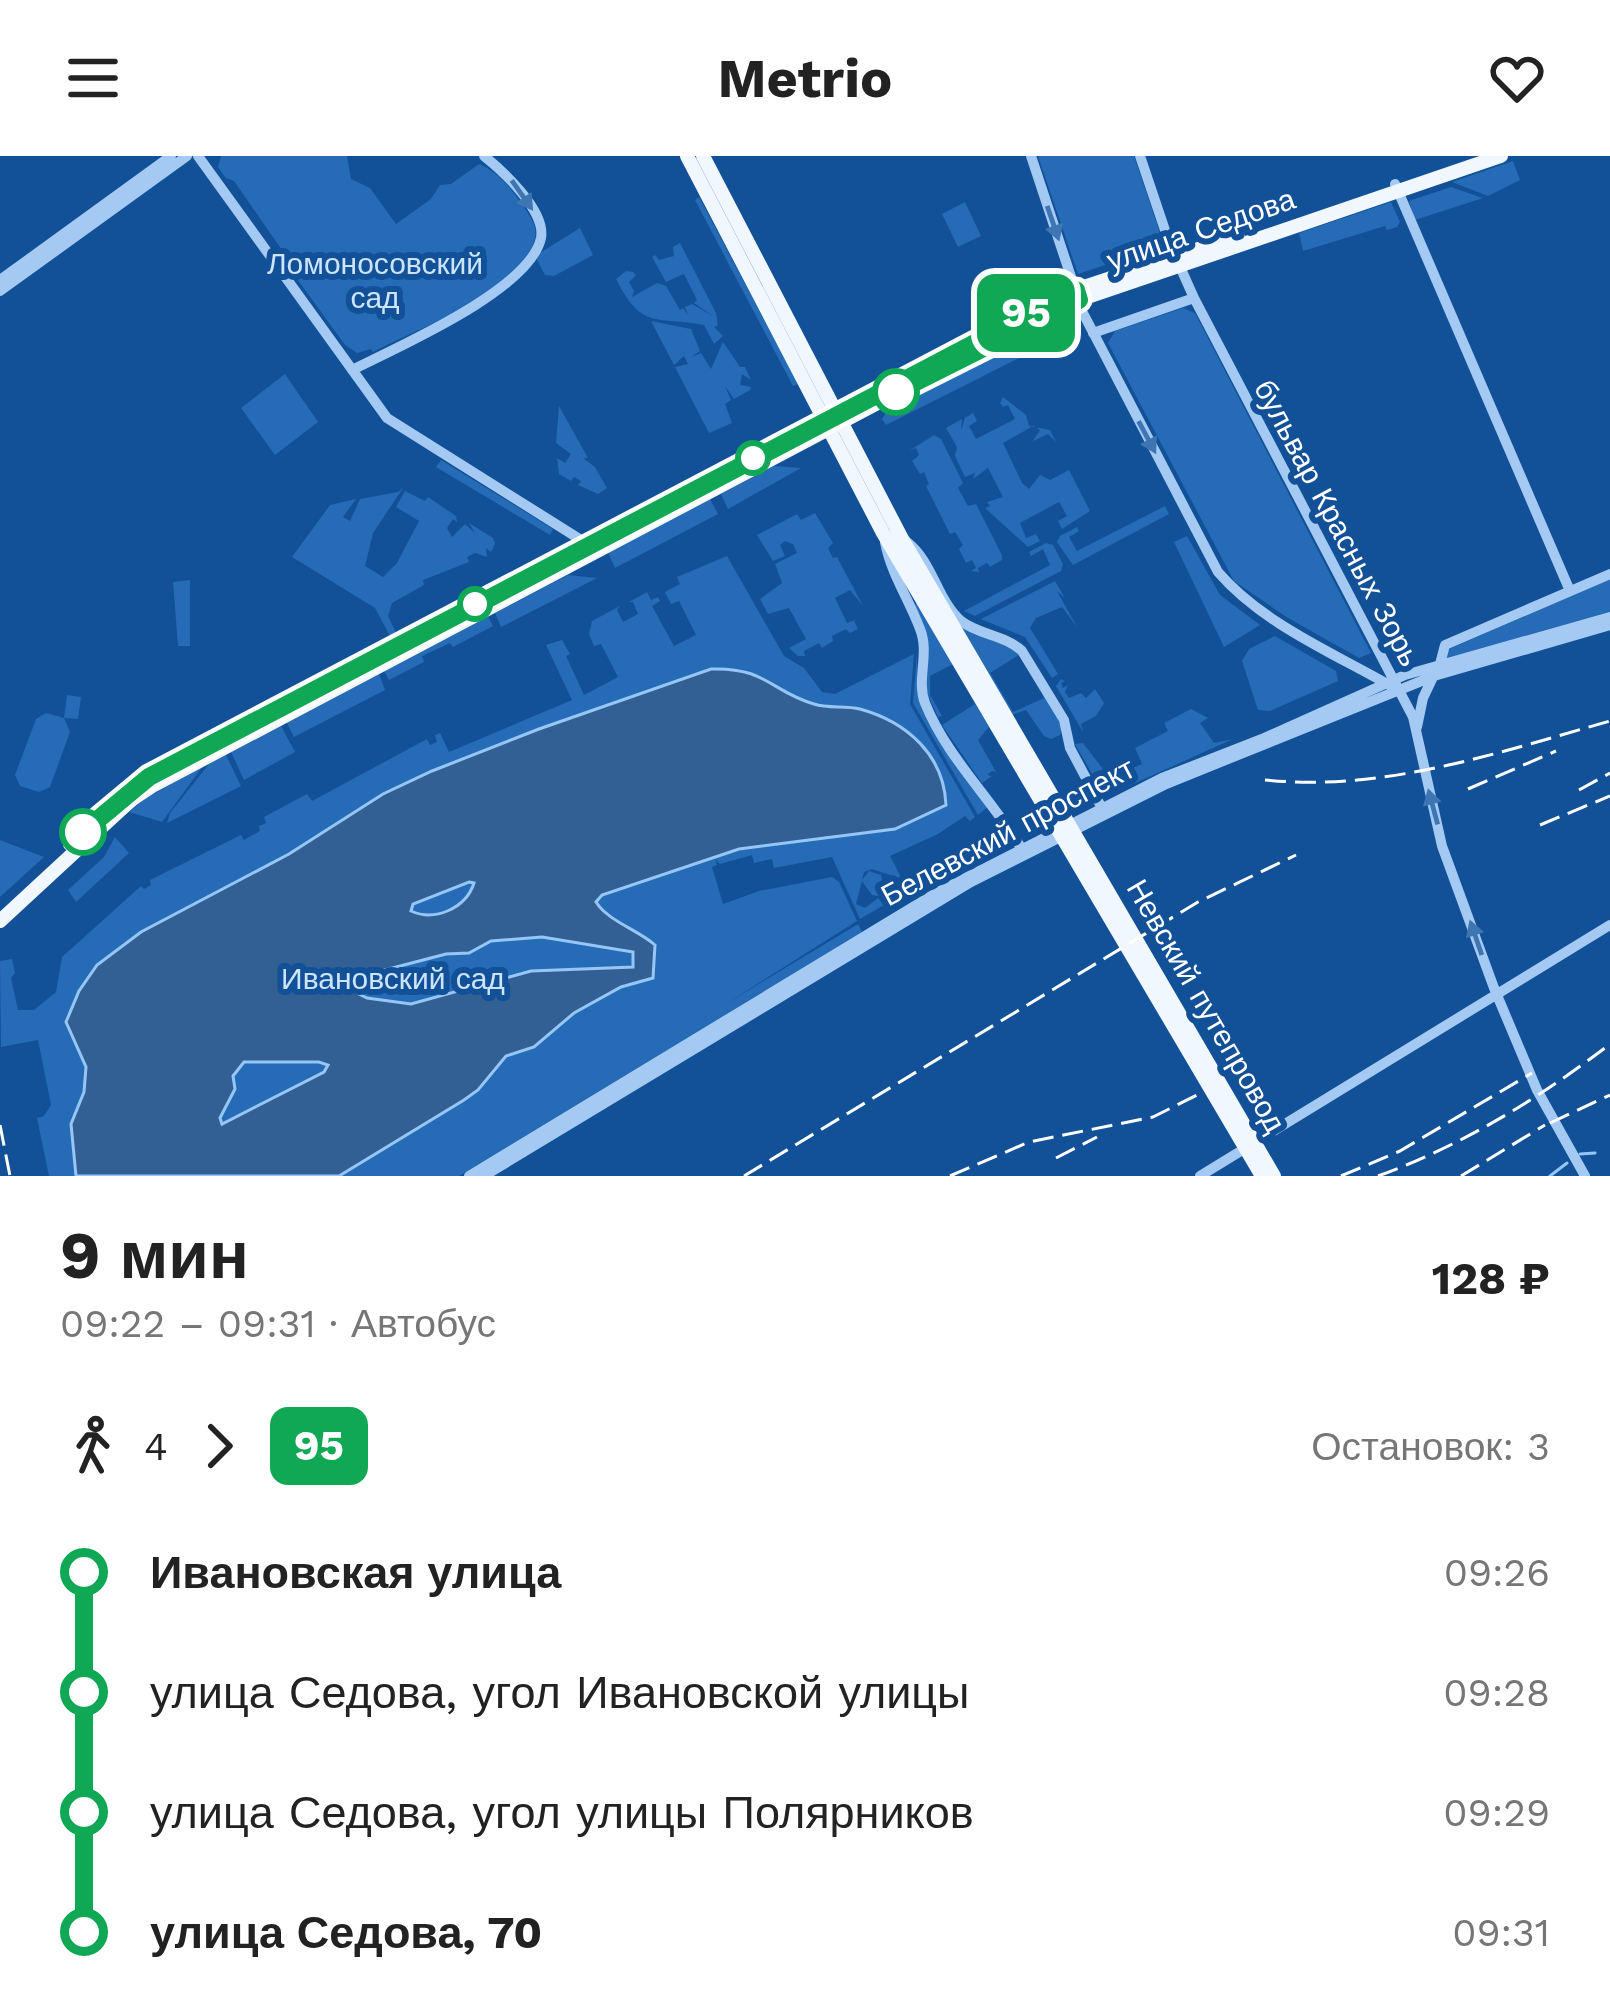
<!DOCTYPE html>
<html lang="ru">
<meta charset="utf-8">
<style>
body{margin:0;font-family:"Work Sans",sans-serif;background:#f6f6f6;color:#222;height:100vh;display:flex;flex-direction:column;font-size:45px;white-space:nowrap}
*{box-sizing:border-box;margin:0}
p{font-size:39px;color:#767676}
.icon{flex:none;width:66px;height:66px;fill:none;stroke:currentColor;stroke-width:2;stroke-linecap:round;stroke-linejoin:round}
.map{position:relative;height:1020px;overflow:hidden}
.drawer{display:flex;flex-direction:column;background:#fff;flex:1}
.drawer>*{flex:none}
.badge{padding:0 24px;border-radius:18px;font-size:42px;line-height:78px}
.map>.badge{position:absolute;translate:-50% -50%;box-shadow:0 0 0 6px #fff}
.legs{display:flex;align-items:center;gap:18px;height:132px;padding:0 60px;font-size:39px}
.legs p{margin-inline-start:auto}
.overview{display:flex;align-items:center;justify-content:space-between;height:204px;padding:0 60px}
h1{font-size:66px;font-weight:700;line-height:90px}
ul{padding:0 60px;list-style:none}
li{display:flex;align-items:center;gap:42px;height:120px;font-size:45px}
li i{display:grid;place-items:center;width:18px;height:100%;margin:0 15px;background:currentColor}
li i::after{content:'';width:30px;height:30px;margin:-15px;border:9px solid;border-radius:50%;background:#fff}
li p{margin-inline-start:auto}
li:first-child i{background:linear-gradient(#0000 50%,currentColor 0)}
li:last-child i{background:linear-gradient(currentColor 50%,#0000 0)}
header{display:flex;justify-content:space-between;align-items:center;height:156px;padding:0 60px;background:#fff;font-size:54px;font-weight:700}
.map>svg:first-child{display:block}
</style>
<header><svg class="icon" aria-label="menu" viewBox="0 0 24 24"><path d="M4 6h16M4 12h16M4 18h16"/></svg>Metrio<svg class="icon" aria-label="heart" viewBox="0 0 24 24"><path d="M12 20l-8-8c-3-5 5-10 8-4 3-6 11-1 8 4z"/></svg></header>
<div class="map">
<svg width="1610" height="1020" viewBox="0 0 1610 1020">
<rect width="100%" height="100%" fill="#125198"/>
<!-- green -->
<path fill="#256bb6" d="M221 0H347L351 23 370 32 396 68 431 43 440 29 451 28 479 8C498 16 511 32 524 51 531 62 539 72 534 86 516 137 419 172 373 196L371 193 357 197 345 189 295 120 298 117 234 25 226 22 218 11Z
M1038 0H1134L1163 86 1160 91 1078 118Z
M1513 5 1520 24 1488 40 1452 26Z
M1451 31 1483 42 1415 64 1409 45Z
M699 41 798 228 793 230 695 44Z
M965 46 981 80 958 91 942 58Z
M1391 46 1400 66 1397 71 1387 74 1385 70 1303 95 1299 77Z
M580 72 593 99 554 120 545 119 535 100Z
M680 87 716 157 718 169 714 171 723 180 714 188 704 169C657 160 642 175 616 123L626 115 633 116 636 119 629 126 634 135 632 141 657 127 666 130 680 154 683 152 688 159 685 151 692 148 713 160 694 147 697 144 684 118 666 126 652 101 655 99 659 104 674 100 673 91Z
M1183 152 1195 157 1371 497 1359 502 1288 462 1234 425 1108 187 1115 175Z
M1065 158 1072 172 1057 179V183L886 269 882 263 888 253Z
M651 165 691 173 700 195 691 201 701 197 711 213 723 186 740 211H745L751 224 742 218 740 229 751 231 750 234 734 243 725 230 731 244 725 248 732 267 709 277 675 211 688 208 684 200 674 209Z
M285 218 318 266 275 299 241 252Z
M1003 241 1026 259 1029 270 1050 274 1056 286 1048 278 1033 285 1040 274 1033 270 1003 287 1022 327 1029 333 1040 319 1050 324 1069 314 1090 355 1062 373 1058 365 1067 360 1059 346 1020 367 1026 382 1036 378 1040 385 1028 391 985 352 990 350 987 346 1003 341 988 312 973 323 975 317 965 321 955 300 957 291 946 272 962 263 961 275 965 262 973 257 977 265 969 270 976 283 1015 263 1008 249 1003 251 1000 247Z
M559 250 588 302H583L595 311 607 332 598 338 578 329 581 325 574 321 571 325 559 318 557 302 565 307 571 298 556 287Z
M934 279 941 283 963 327 958 332 968 350 976 348 1002 399V404L990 411 987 407 978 412 979 416 971 415 976 412 972 404 966 407 959 393 963 389 955 376 950 378 926 330 929 328 924 316 920 318 912 305 919 299 916 292 909 295Z
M441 304 553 373 550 379 436 311Z
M774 310 801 312 728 353 721 338Z
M403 332 373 377 365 410 383 421 397 407 419 365 396 351 405 335 425 345 428 341 456 360 457 366 453 363 447 372 452 381 465 368 475 377 469 367 493 382 495 388 491 396 486 392 487 401 475 397 467 401 469 406 423 424 424 429 392 447 388 460 396 477 390 480 375 452 292 401 330 349 356 343 343 361 350 365 360 343 398 336Z
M710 343 718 358 615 412 608 397Z
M1165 350 1169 358 1073 409 1057 386 1060 380 1077 371 1079 375 1069 381 1077 395Z
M815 357 833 387 828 392 833 402 837 401 863 450 850 434 835 442 847 467 857 463 854 465 858 473 850 477 846 473 832 480 833 485 822 492 819 487 804 495 805 500H798L789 492 806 483 789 452 768 458 760 443 782 427 775 408 797 397 793 388 785 385 780 389 785 400 773 405 757 379 797 358 801 364Z
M1187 380 1220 439 1260 469 1224 491 1174 386Z
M1046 387 1053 389 1063 408 1061 415 975 460 964 455 1050 409 1043 393 1031 400 1029 396Z
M727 400 784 500 804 512 822 536 835 538 914 498 910 548 975 661 970 665 965 660 938 678 890 700 902 723 872 713 864 716 862 724 869 715 881 719 884 734 878 740 872 739 862 725 856 748 865 752 878 742 884 749 860 763 832 701 774 712 772 703 754 707 752 699 720 708 715 703 717 709 712 711 723 748 759 735 832 721 839 726 857 765 724 849 858 768 862 776 459 1020H49L37 962 44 960 51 949 38 884 1 891 0 805 12 803 15 817 11 822 18 854H34L56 836 62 801 141 730 144 733 151 729 150 724 241 679 244 684 260 675 259 670 266 667 264 661 307 638 312 645 427 583 430 589 437 586 435 579 440 577 449 596 572 544 546 489 562 484 570 498 566 500 584 539 618 521 601 488 594 490 589 478 592 465 620 450 617 454 623 466 638 458 633 446H629L647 436 651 444 658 441 660 445 652 450 674 490 696 479 679 445 671 448 665 436 680 428 677 421Z
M568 419 597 422 501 471 495 457Z
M1610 423V456L1446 502 1449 493Z
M190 424V490H178L173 426Z
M1055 425 1065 442 1057 435 1077 471 1062 451 1036 462 1030 472 1058 518 1052 522 1025 481 981 463Z
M913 448H917L953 508 930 520V539L942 560 938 561 926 535 928 480Z
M488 460 493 470 453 491 450 487 422 500 424 506 389 524 384 515Z
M955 464 1011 490 1019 499 990 517 1013 556 1044 542 1040 534 1062 570 1060 579 1051 583 1044 580 1026 554 1011 559Z
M1275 480 1336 515 1338 525 1270 555 1258 554 1242 505 1249 493Z
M917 498V537L988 651 978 659 913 547Z
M379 518 385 534 294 581 287 567Z
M1061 523 1065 525 1061 527 1063 532 1068 529 1065 536 1069 542 1081 537 1086 542 1095 533 1104 547 1096 560 1081 568 1083 576 1056 530Z
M67 539 81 541 78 563 64 562 70 576 50 631 39 636 20 630 15 619 36 563 46 557 64 562Z
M975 548 989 571 978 584 996 616 992 615 987 619 992 620 982 627 942 569Z
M1191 553 1208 562 1200 567 1214 587 1233 583 1113 637 1096 621 1098 628 1075 588 1083 587 1103 613 1122 611 1126 615 1142 608 1135 592 1168 575 1164 567Z
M281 570 295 596 244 624 231 596Z
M226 599 241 630 167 667 170 657 209 608Z
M203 610 162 666 129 656 143 644Z
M115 681 129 697 76 746 68 734 104 701Z
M0 684 44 701 0 741Z"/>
<!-- water -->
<path fill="#336094" stroke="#96c6f6" stroke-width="3" fill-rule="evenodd" d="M711 513C766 511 770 535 814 548 829 553 845 549 860 553 907 566 944 599 946 649L895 673 739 693 602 739 596 746C608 765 638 774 655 789L653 822 621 831 574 857 534 891 506 900 478 934 464 944 339 1020H76L71 968 84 936 86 911 66 866 79 835 97 809 141 776 289 698 383 638 432 615 539 573ZM469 726 474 727C466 752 435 766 411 755L413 748ZM542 781 633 796V811L531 815 411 848 367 842 355 836 358 821 446 798 469 797 491 785ZM244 906H319L328 909 324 916 222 968 220 962 235 933 233 920Z"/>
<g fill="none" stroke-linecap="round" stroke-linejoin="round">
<!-- stream -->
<path stroke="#96c6f6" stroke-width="3" d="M1580 998 1595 997
M1550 1020 1567 1007"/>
<!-- minor -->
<path stroke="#a4caf3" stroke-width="10" d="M198 0 387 262 597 394
M1031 0 1083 157 1218 416C1262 467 1331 496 1389 529
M1140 0 1169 86 1194 142 1413 561 1442 690 1494 832 1537 934 1585 1020
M1395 28 1570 435
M0 124 171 0
M0 135 187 0
M1093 177 1194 142
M352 214C397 191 530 134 541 82 546 55 503 15 484 0
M885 386C891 418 909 443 920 473 930 497 916 524 925 547 947 602 993 644 1023 695
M907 386C933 406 937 444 961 465 979 479 1005 479 1022 495L1064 564 1070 592 1104 656
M1440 508 1445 489 1610 418
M1417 571 1423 542 1433 521
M469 1020 936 737 1162 622 1262 583 1405 519 1610 461
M484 1020 971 726 1166 628 1434 520 1610 469
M1200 1020 1610 769"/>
<!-- major -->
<path stroke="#f1f7ff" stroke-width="14" d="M687 0 883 377 1262 1020
M703 0 901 381 1274 1020
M1002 171 1075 134 1238 80
M529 420 579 394
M70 688 107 654
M0 765 131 644 154 629 1016 174 1079 144 1501 0"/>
<!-- rail -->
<path stroke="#fff" stroke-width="3" stroke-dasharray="21 9" stroke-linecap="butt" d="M1265 624C1384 636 1497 597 1610 565
M1468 633 1556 595
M1579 634 1610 617
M1540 669 1610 640
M1550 967 1610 939
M0 969 10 1020
M1056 1002 1097 981
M744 1020 1198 746 1296 699
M950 1020 1029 986 1153 961 1203 936
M1341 1020 1400 995 1532 917
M1378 1020C1461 990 1540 942 1610 888
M1461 1020 1545 969"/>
</g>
<!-- one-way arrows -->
<defs><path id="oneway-solid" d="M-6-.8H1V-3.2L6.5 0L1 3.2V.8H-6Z" transform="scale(3)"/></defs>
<g fill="#3e75b3">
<use href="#oneway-solid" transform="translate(522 39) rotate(55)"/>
<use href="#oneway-solid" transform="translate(1053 67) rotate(71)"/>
<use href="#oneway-solid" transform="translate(1147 281) rotate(62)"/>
<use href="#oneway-solid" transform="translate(1433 651) rotate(-105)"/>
<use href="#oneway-solid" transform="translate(1476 782) rotate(-109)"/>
</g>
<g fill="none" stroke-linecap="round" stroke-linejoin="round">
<defs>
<path id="line-1" d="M83 676 149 621 1076 134 1079 144 896 236"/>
</defs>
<!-- line-1 casing -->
<use href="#line-1" stroke="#fff" stroke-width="27"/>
<!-- line-1 -->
<use href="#line-1" stroke="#10a855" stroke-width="18"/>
</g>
<!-- markers -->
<g fill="#fff" stroke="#10a855" stroke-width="6">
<circle cx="896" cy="236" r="21"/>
<circle cx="753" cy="302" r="15"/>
<circle cx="475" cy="448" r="15"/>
<circle cx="83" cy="676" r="21"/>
</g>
<g text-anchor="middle" stroke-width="12" stroke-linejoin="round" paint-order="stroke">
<!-- street labels -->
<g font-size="30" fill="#fff" stroke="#125198">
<text transform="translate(1201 74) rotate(-19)" y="10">улица Седова</text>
<text transform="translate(1337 367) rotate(62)" y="10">бульвар Красных Зорь</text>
<text transform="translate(1008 676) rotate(-28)" y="10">Белевский проспект</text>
<text transform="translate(1206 850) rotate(60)" y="10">Невский путепровод</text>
</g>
<!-- park labels -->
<g font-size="30" fill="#cce4fd" stroke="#125198">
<text x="375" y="118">Ломоносовский<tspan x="375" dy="34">сад</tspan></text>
<text x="393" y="833">Ивановский сад</text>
</g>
</g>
</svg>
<b class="badge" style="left:1026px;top:157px;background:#10a855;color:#fff">95</b>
</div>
<section class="drawer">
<div class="overview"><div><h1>9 мин</h1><p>09:22 – 09:31 · Автобус</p></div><b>128 ₽</b></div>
<div class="legs"><svg class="icon" aria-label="walk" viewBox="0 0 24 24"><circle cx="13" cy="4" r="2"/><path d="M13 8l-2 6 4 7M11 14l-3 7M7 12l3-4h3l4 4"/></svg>4<svg class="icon" aria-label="forward" viewBox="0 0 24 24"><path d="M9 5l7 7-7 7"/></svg><b class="badge" style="background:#10a855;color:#fff">95</b><p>Остановок: 3</p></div>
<ul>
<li><i style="color:#10a855"></i><b>Ивановская улица</b><p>09:26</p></li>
<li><i style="color:#10a855"></i><span>улица Седова, угол Ивановской улицы</span><p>09:28</p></li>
<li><i style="color:#10a855"></i><span>улица Седова, угол улицы Полярников</span><p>09:29</p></li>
<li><i style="color:#10a855"></i><b>улица Седова, 70</b><p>09:31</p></li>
</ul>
</section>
